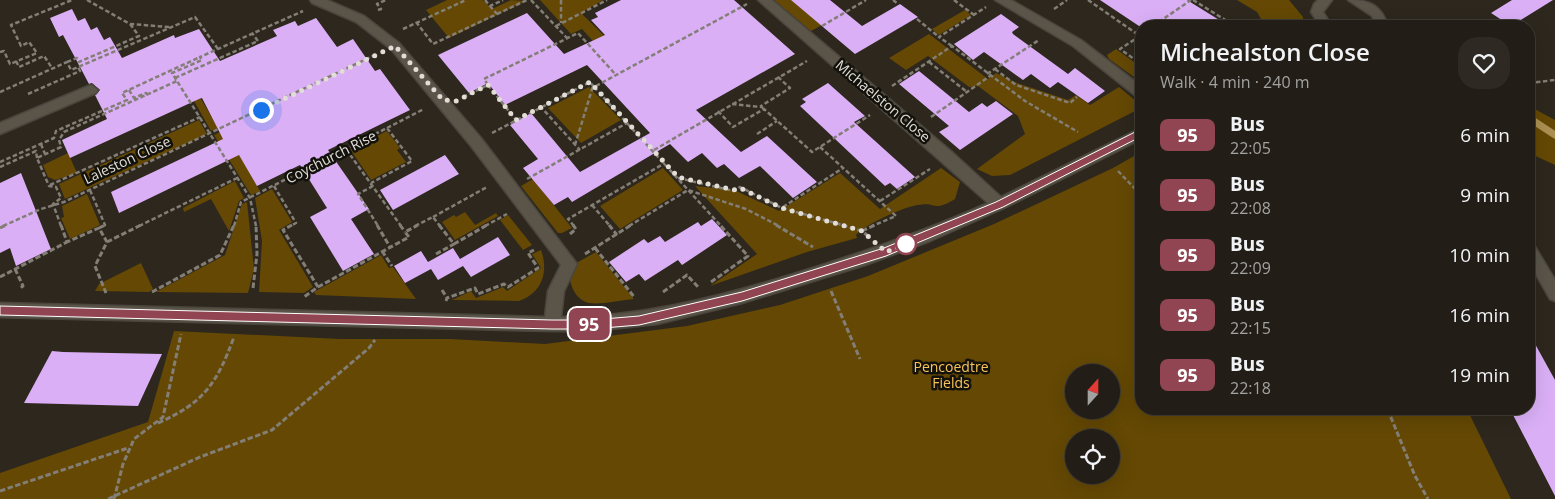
<!DOCTYPE html>
<meta charset="utf-8">
<style>
body{margin:0;font-family:"Open Sans",sans-serif;background:#2e2a23;color:#f1f3f6;height:100vh;display:flex;flex-direction:column;font-size:19px;white-space:nowrap}
*{box-sizing:border-box;margin:0}
p{font-size:16px;color:#a2a2a1}
.icon{flex:none;width:28px;height:28px;fill:none;stroke:currentColor;stroke-width:2;stroke-linecap:round;stroke-linejoin:round}
.map{position:relative;flex:1;overflow:hidden}
.drawer{position:absolute;left:1135px;top:20px;width:400px;height:395px;display:flex;flex-direction:column;background:#221d16;border-radius:20px;box-shadow:0 5px 20px #0002,0 0 0 1px #3f3b35}
.drawer>*{flex:none}
.badge{padding:0 10px;border-radius:8px;font-size:18px;line-height:32px}
.needle{width:32px;rotate:21deg}
.controls{position:absolute;left:1065px;top:364px;display:grid;gap:10px}
.controls a{display:grid;place-items:center;width:55px;height:55px;border-radius:50%;background:#221d16;box-shadow:0 5px 20px #0002,0 0 0 1px #3f3b35;font-size:25px}
.you{position:absolute;width:25px;height:25px;margin:-12px;border:4px solid #fff;border-radius:50%;background:#1a73e8;box-shadow:0 0 0 8px #1a73e833}
.map>.badge{position:absolute;translate:-50% -50%;box-shadow:0 0 0 2px #fff}
.round{display:grid;place-items:center;flex:none;width:52px;height:52px;border-radius:20px;background:#2e2a23}
.head{display:flex;align-items:center;justify-content:space-between;height:85px;padding:0 25px}
h1{font-size:24px;font-weight:600;line-height:38px}
ul{padding:0;list-style:none}
li{display:flex;align-items:center;gap:15px;height:60px;padding:0 25px}
li div{flex:1}
li b{display:block;font-size:19px}
li em{font-style:normal}
li .badge{min-width:55px;font-weight:700;text-align:center}
.map>svg:first-child{display:block}
</style>
<div class="map">
<svg width="1555" height="499" viewBox="0 0 1555 499">
<rect width="100%" height="100%" fill="#2d271d"/>
<!-- green -->
<path fill="#644804" fill-rule="evenodd" d="M447 0H483L492 9 511 0 526 1 449 38 426 10Z
M540 0H603L581 13 632 63 619 70 582 29 571 34Z
M774 0H792L822 25 811 31Z
M1237 0H1289L1303 17V26H1265L1257 12Z
M965 10 971 15 939 35 932 29Z
M929 34 988 79 996 73 1017 83 1068 100 1076 95 1090 105 1119 87 1136 101 1137 110 1010 175 992 176 977 169 1025 134 1018 116 978 86 969 87 928 56 906 70 889 58Z
M1116 49 1141 67V82L1109 59 1107 55Z
M187 76 199 99H201L218 128 211 131 181 78Z
M589 87 621 120 581 143 548 108Z
M1529 106 1555 120V165L1529 153Z
M199 120 207 134 65 199 59 184Z
M224 130 227 133 260 191 251 195 214 135Z
M387 131 400 148 397 150 406 162 371 180 350 149Z
M1141 152V409H1467L1511 499H0V473L148 422 174 331 340 339H450L545 344 687 326 780 305 868 276 994 224 1113 168ZM1074 372H1111V410H1074ZM1074 438H1111V475H1074Z
M68 153 77 173 55 180 48 177 43 165Z
M663 168 683 190 620 229 600 206Z
M941 168 960 182 955 199C932 213 937 201 918 205 903 207 866 224 856 235L857 238 807 252 710 286 757 254 695 186 734 190 779 211 840 173 880 209Z
M533 179 572 228 562 233H558L521 186Z
M235 181 244 198 239 201 229 231 211 199 184 212 183 208Z
M272 189 292 222 279 230 313 287 304 293 259 292 262 241 255 198Z
M87 194 100 225 70 239 61 218 64 217 62 206Z
M247 202 254 269 248 293 156 292 225 255 242 204Z
M465 212 475 225 496 213 498 216 455 240 442 222 454 215 456 217Z
M508 215 532 245 523 250 500 220Z
M541 250C549 272 542 293 519 301L452 300 471 291 476 298 503 287 507 291 541 268 532 254Z
M596 252 634 299C622 300 600 305 589 303 574 300 568 281 569 267Z
M381 255 389 268 393 267 416 299 316 295 314 292Z
M141 263 153 289 149 292 95 291 99 284Z"/>
<g fill="none" stroke-linecap="round" stroke-linejoin="round">
<!-- stream -->
<path stroke="#ab9052" stroke-width="7" d="M1529 118 1555 135"/>
</g>
<!-- building -->
<path fill="#daaff6" d="M621 0H734L795 54 696 110 741 152 767 136 817 182 793 198 760 166 739 178 724 164 717 168 702 153 688 162 670 144 572 202 568 197 554 205 523 168 538 159 510 125 531 113 580 172 650 133 587 65 505 105 488 83 469 93 438 55 527 13 564 54 605 35 591 20 598 17 595 13Z
M791 0H830L862 26 900 4 918 17 855 54Z
M1100 0H1187L1229 26H1139Z
M1512 0H1553L1511 26 1491 13Z
M72 9 78 21 85 18 91 30 97 27 104 40 110 37 122 58 174 35 175 38 199 29 220 61 277 36 273 30 295 21 298 26 316 18 337 47 353 39 375 71 380 69 410 110 328 150 369 209 351 219 374 254 343 271 310 217 327 208 300 165 257 186 239 155 119 213 111 192 223 139 202 98 199 99 70 158 62 140 107 119 95 95 100 90 92 83 89 84 63 35 59 37 50 18Z
M1001 14 1019 27 1012 32 1013 34 1068 74 1075 68 1105 91 1088 103 1058 82 1050 88 1031 74 1023 80 984 52 973 60 954 44Z
M919 71 969 112 982 103 987 107 996 101 1013 114 960 150 939 132 949 126 899 84Z
M828 83 865 116 854 122 915 177 897 189 890 183 885 186 800 106 806 102 802 99Z
M445 155 459 174 393 210 380 190Z
M21 173 51 249 16 266 10 248 0 253V183Z
M712 219 727 235 682 265 678 260 645 281 639 274 626 282 609 262 644 239 648 243 660 236 665 242 698 222 701 226Z
M498 237 510 255 471 277 463 266 438 280 431 269 405 283 394 266 421 251 428 262 453 248 460 259Z
M1529 333 1555 380V496L1510 409H1529Z
M52 351 63 352 162 354 138 406 24 403Z"/>
<g fill="none" stroke-linecap="round" stroke-linejoin="round">
<defs>
<path id="minor" d="M310 0H327L364 16 399 43 481 138 577 264 564 291 561 317C638 317 711 299 784 277 856 255 920 233 988 203L758 0H772L953 153 1001 197 1141 128V139L1004 208 930 241 865 265 742 303 657 324 591 331H552L0 317V303L545 317 548 291 561 265 471 146 391 49 356 22 312 3Z
M995 0H1011L1081 40 1141 86V98L1136 96 1073 46Z
M1318 0H1332L1323 12 1332 26H1320L1311 12 1314 4Z
M1348 0C1370 0 1381 5 1388 26H1376L1372 16Z
M91 85 98 90 96 93 0 134V123Z
M1529 243 1534 245 1555 280V301L1550 299 1529 262Z"/>
</defs>
<!-- minor casing -->
<use href="#minor" stroke="#4a463d" stroke-width="3"/>
<!-- path-far1 -->
<path stroke="#837e76" stroke-width="2.5" stroke-dasharray="4.5 2.5" stroke-linecap="butt" d="M87 0 130 24 169 27
M485 0 490 6 503 0
M531 0 567 38
M561 0V23
M893 0 898 4
M954 0 974 15
M1088 0 1140 36 1120 49 1141 64
M1193 0 1235 26
M1054 9 1067 0
M378 10 381 9 377 4 386 0
M497 14 527 0
M917 19 939 37
M416 22 433 44 497 14 490 6
M556 26 607 0
M822 26 866 0
M1153 26 1191 0
M403 29 466 0
M952 46 939 37 986 7
M0 52 4 51 10 64 37 53 29 42 21 46 11 25 72 0
M16 61 19 67 44 56 52 68
M67 62 77 58 79 62 139 36 130 24
M929 62 967 92
M995 69 1016 85 1070 103 1077 97
M987 74 1039 40
M175 78 258 41 252 33
M1529 83 1555 80
M488 85 516 120
M892 86 952 46 1025 101 1078 132
M594 87 721 226
M129 90 134 98 146 93 148 95
M0 92 67 62 71 70 195 17 218 49
M28 94 80 71 78 67
M463 97 488 85 484 79 578 33 616 75
M732 104 761 107
M540 106 580 150
M763 108 761 106 790 88 778 77
M718 111 733 127 764 109 812 152 870 115
M931 117 990 76
M387 128 424 109
M492 133 590 82 594 87 747 4
M757 134 777 121
M41 144 45 154
M575 145 593 86
M820 147 896 216 872 226
M346 149 401 226
M654 150 807 61
M0 162 54 138 56 131 127 100 122 93 200 57
M0 167 36 151 37 158
M1118 171 1141 195
M678 178 734 191 740 187 782 208 846 226
M527 179 627 123
M50 185 200 117
M274 186 296 223 290 226
M373 186 358 194 378 226
M90 190 105 225 102 226
M880 201 930 169
M592 205 610 226
M783 207 843 168
M433 217 487 187
M3 226 41 209 64 202 377 54
M61 226 53 204 61 198 56 187 49 186 37 158 61 147 59 140 64 132 177 81
M139 226 237 178
M234 226 241 202 387 128 412 161 371 183
M256 226 250 198 172 73 202 60 200 57 303 11
M415 226 433 217 440 226
M485 226 507 214
M574 226 568 219 665 163
M629 226 688 190 746 209 779 226"/>
<!-- path -->
<path stroke="#837e76" stroke-width="3" stroke-dasharray="5.5 2.5" stroke-linecap="butt" d="M61 225 67 242 99 228 107 242 95 266 106 293
M292 225 283 230 318 287 304 297
M377 225 390 247
M400 225 405 232
M439 225 454 244 487 225
M609 225 617 235
M776 225 813 247
M842 225 862 231 868 236
M0 228 6 225
M99 228 105 225
M862 231 875 225
M570 234 576 229 573 225
M107 242 141 225
M595 248 635 298
M382 251 392 266
M436 254 454 244
M585 254 631 225
M15 269 23 286 19 289
M0 277 67 242
M711 282 748 256 720 225
M318 287 409 237 405 232 418 225
M253 288 257 254 256 225
M442 290 447 298
M831 291 860 359
M152 292 220 255 234 225
M663 292 687 275 698 287
M446 301 447 298 475 288 478 294 504 284 508 287 538 268 528 253 534 250
M1390 409V415L1415 476 1428 499
M158 423C204 403 217 383 234 337
M0 491 128 448
M108 499 200 457 272 430 369 348 375 340
M114 499 123 464 134 439 163 417 181 334"/>
<!-- minor -->
<use href="#minor" fill="#5a5449" fill-rule="evenodd"/>
</g>
<!-- line -->
<path fill="#914451" stroke="#fff" d="M1141 129 1146 133 1144 135 1003 207 886 256 742 301 639 325 591 329H552L0 315V306L552 320H591L639 316 742 292 884 248 996 202Z"/>
<g fill="none" stroke-linecap="round" stroke-linejoin="round">
<!-- walk -->
<path stroke="#e2ded7" stroke-width="5" stroke-dasharray="0 9" d="M261 110 395 46 443 100 456 101 488 85 516 120 590 82 678 177 734 190 740 188 782 208 862 231 886 252 912 242 906 244"/>
</g>
<!-- markers -->
<circle fill="#fff" stroke="#914451" stroke-width="2.5" cx="906" cy="244" r="10"/>
<g text-anchor="middle" stroke-width="5" stroke-linejoin="round" paint-order="stroke">
<!-- street labels -->
<g font-size="14" fill="#e2ded7" stroke="#13110c">
<text transform="translate(883 101) rotate(40)" y="5">Michaelston Close</text>
<text transform="translate(331 157) rotate(-27)" y="5">Coychurch Rise</text>
<text transform="translate(127 160) rotate(-25)" y="5">Laleston Close</text>
</g>
<!-- park labels -->
<g font-size="14" fill="#f9c459" stroke="#13110c">
<text x="951" y="372">Pencoedtre<tspan x="951" dy="16">Fields</tspan></text>
</g>
</g>
</svg>
<div class="controls">
<a><svg class="needle" viewBox="-14 -14 28 28"><path d="M0-13l5 13h-10z" fill="#e53935"/><path d="M0 13l5-13h-10z" fill="#a2a2a1"/></svg></a>
<a><svg class="icon" aria-label="locate" viewBox="0 0 24 24"><circle cx="12" cy="12" r="6"/><path d="M12 2v4M12 18v4M2 12h4M18 12h4"/></svg></a>
</div>
<div class="you" style="left:261px;top:110px"></div>
<b class="badge" style="left:589px;top:324px;background:#914451;color:#fff">95</b>
<section class="drawer">
<div class="head"><div><h1>Michealston Close</h1><p>Walk · 4 min · 240 m</p></div><a class="round"><svg class="icon" aria-label="heart" viewBox="0 0 24 24"><path d="M12 20l-8-8c-3-5 5-10 8-4 3-6 11-1 8 4z"/></svg></a></div>
<ul>
<li><span class="badge" style="background:#914451;color:#fff">95</span><div><b>Bus</b><p>22:05</p></div><em>6 min</em></li>
<li><span class="badge" style="background:#914451;color:#fff">95</span><div><b>Bus</b><p>22:08</p></div><em>9 min</em></li>
<li><span class="badge" style="background:#914451;color:#fff">95</span><div><b>Bus</b><p>22:09</p></div><em>10 min</em></li>
<li><span class="badge" style="background:#914451;color:#fff">95</span><div><b>Bus</b><p>22:15</p></div><em>16 min</em></li>
<li><span class="badge" style="background:#914451;color:#fff">95</span><div><b>Bus</b><p>22:18</p></div><em>19 min</em></li>
</ul>
</section>
</div>
